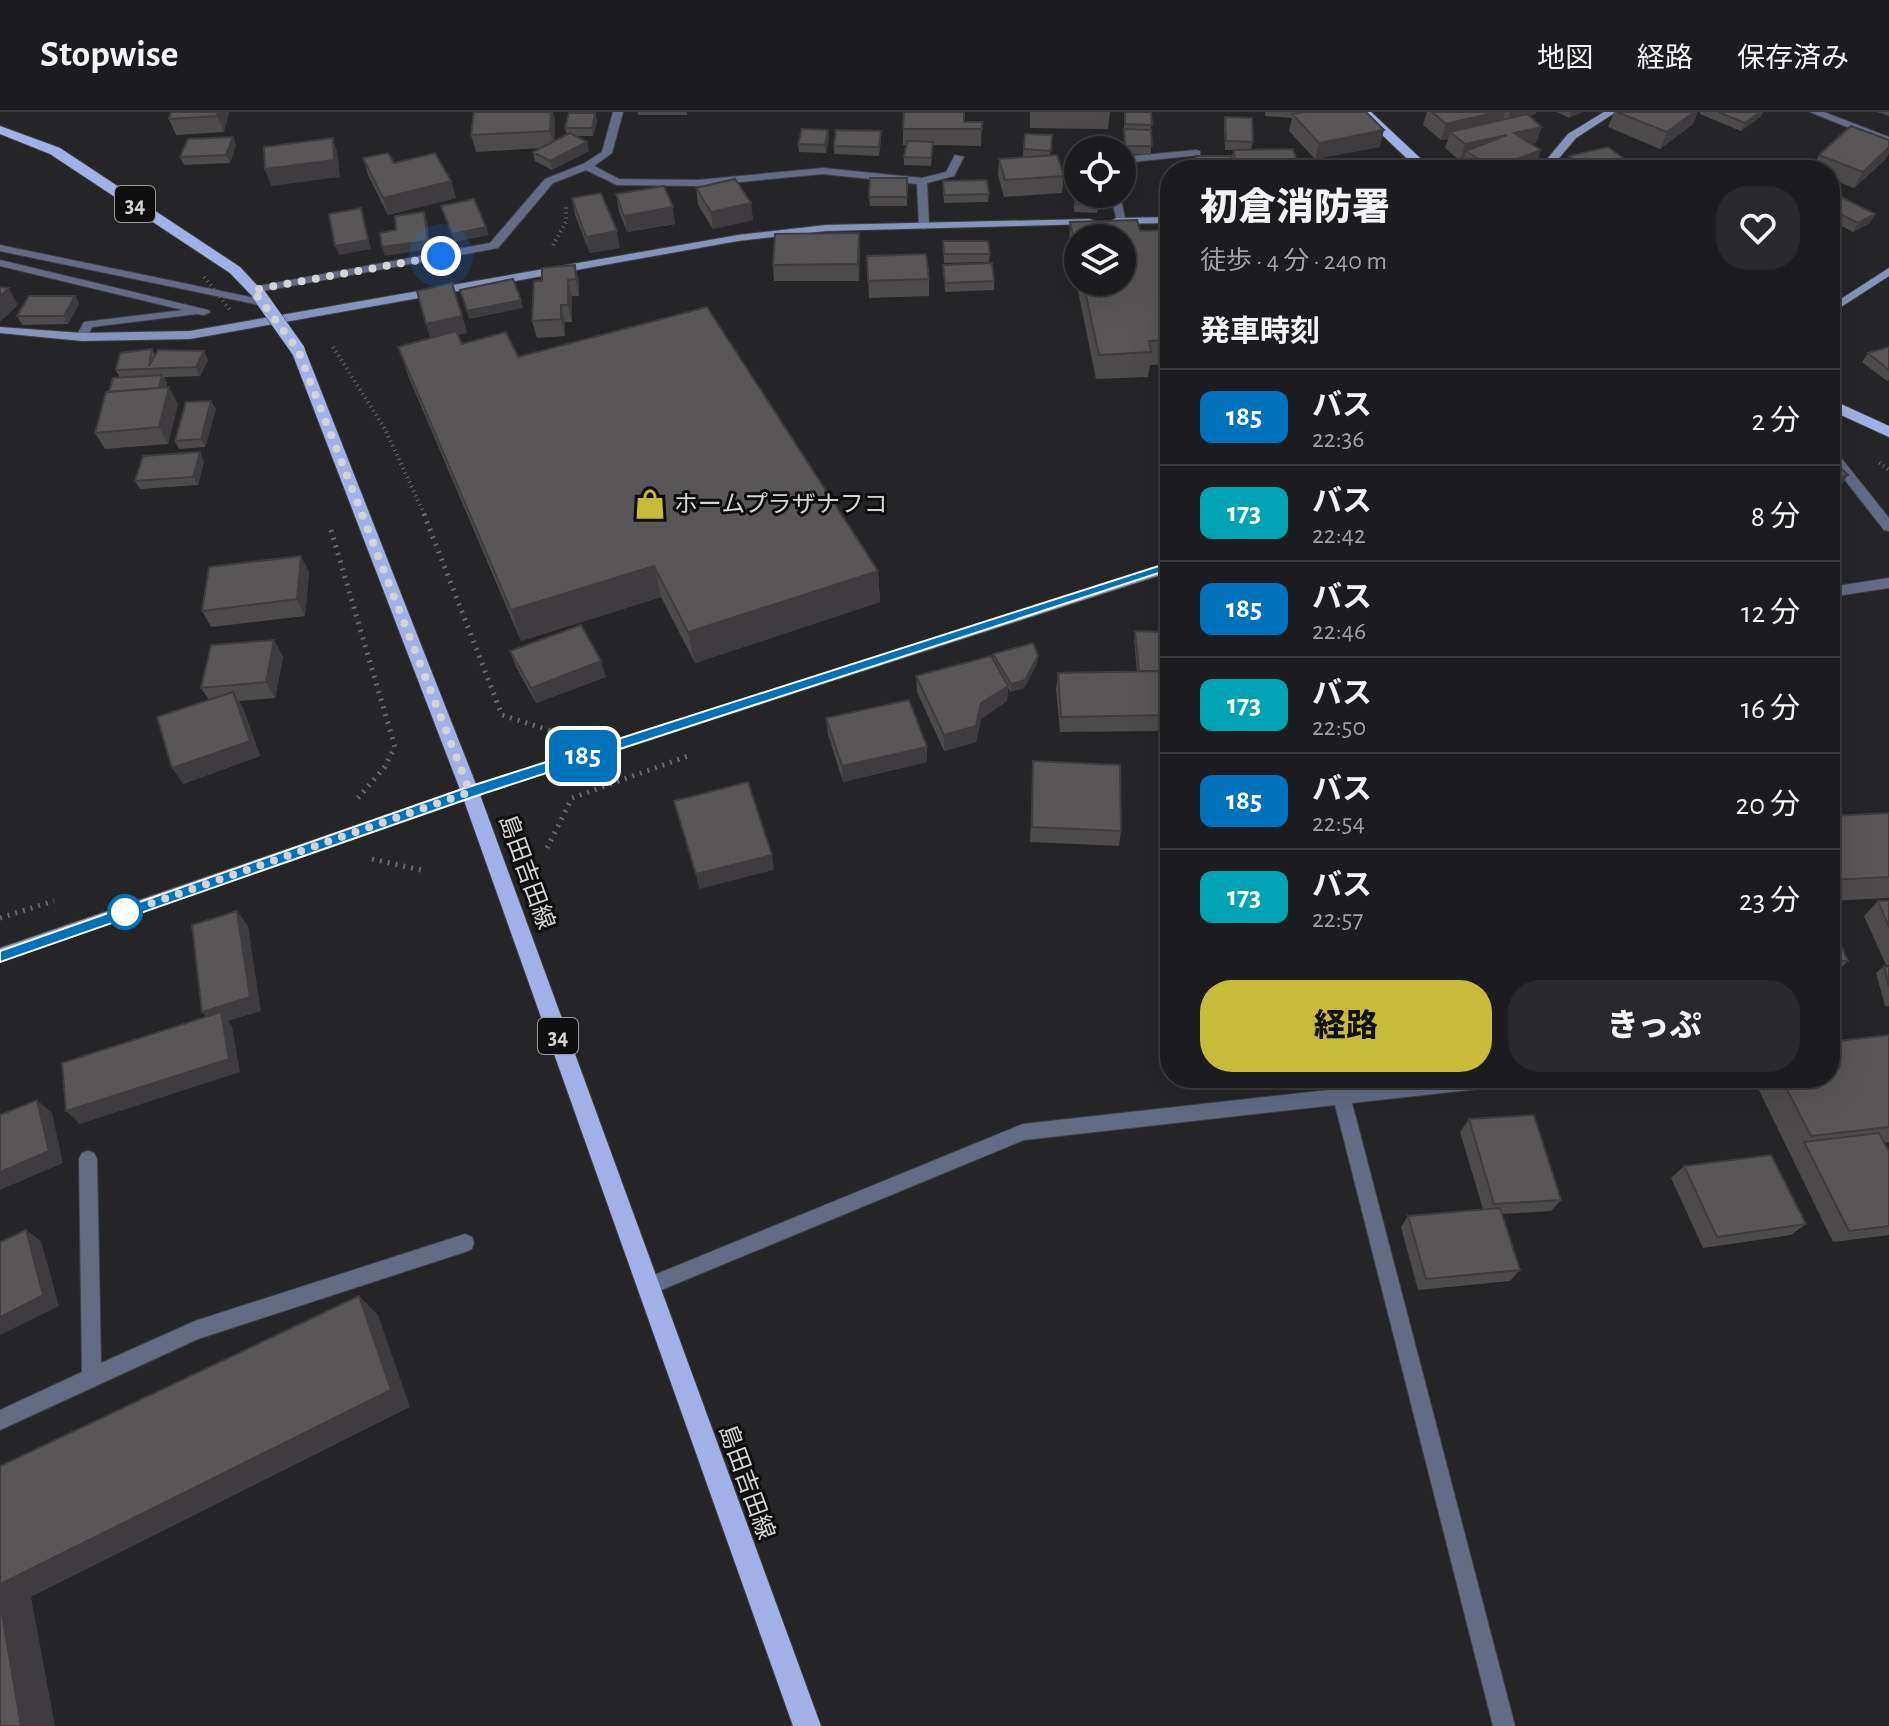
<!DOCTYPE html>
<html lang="ja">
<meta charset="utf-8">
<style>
body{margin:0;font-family:"Alegreya Sans","Noto Sans JP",sans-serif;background:#29282a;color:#f1f3f6;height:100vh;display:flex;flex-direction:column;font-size:30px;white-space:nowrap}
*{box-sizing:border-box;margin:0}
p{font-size:26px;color:#a0a1a4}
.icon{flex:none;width:44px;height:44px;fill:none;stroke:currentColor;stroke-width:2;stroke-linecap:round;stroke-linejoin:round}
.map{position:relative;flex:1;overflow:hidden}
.details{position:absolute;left:1160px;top:48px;width:680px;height:928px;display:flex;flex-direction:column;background:#1c1b1d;border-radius:32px;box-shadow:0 8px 32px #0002,0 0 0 2px #3a393b}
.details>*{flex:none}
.badge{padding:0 16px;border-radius:12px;font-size:28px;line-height:52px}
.controls{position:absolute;left:1064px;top:24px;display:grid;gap:16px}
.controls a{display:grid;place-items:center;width:72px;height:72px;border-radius:50%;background:#1c1b1d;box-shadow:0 8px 32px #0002,0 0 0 2px #3a393b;font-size:40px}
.you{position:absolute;width:40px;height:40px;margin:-20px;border:6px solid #fff;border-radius:50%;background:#1a73e8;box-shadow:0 0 0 12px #1a73e833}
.map>.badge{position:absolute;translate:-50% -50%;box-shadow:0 0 0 4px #fff}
h2{padding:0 40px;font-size:30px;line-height:72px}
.round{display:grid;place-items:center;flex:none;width:84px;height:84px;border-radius:32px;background:#29282a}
.summary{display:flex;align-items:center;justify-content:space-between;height:136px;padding:0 40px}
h1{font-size:38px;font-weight:800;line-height:60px}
.cta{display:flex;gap:16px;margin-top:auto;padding:16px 40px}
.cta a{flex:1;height:92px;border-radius:32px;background:#c8bb3b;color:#111;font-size:32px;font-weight:800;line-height:92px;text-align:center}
.cta a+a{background:#29282a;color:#f1f3f6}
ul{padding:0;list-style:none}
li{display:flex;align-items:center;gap:24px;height:96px;padding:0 40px;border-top:2px solid #3a393b}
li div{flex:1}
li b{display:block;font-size:30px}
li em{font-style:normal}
li .badge{min-width:88px;font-weight:700;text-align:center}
header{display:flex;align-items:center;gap:48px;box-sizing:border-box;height:112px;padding:0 40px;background:#1c1b1d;border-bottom:2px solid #3a393b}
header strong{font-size:38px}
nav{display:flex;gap:44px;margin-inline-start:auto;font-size:28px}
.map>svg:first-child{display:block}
</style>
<header>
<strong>Stopwise</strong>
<nav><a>地図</a><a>経路</a><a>保存済み</a></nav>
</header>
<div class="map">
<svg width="1889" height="1614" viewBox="0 0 1889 1614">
<rect width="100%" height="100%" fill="#252427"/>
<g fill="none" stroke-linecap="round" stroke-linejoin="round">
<defs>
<path id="street" d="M613 0H623L612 41 594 54 619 67 698 68 823 56 922 66 946 60 955 43 964 45 954 64 927 71 929 114 924 117 919 114 917 72 823 62 698 74 617 73 586 58 553 71 498 136 253 181 247 178 253 175 490 131 545 67 583 52 602 40Z
M1810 0H1824L1889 25V32Z
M1104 34 1108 35 1109 38H1099Z
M1196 38 1200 39V43L1122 51V45Z
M1110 82H1120L1126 111 1117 109Z
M0 133 264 188 270 191 264 194 0 139Z
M0 148 208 198 210 200 204 203 197 202 92 215 86 227 82 229 76 225 84 210 183 198 0 154Z
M1830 290 1838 293V342L1889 406V419L1884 418 1830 349Z
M1889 466V476L1830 485V475Z
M1437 966H1515L1512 971 1506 974 1352 991 1515 1614H1493L1335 993 1024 1028 649 1183 642 1180 640 1174 642 1168 1023 1012Z
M88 1039 94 1041 97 1047 101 1251 195 1209 465 1122 472 1125 474 1131 472 1137 465 1140 198 1227 0 1318V1298L82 1260 79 1047 82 1041Z"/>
<path id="secondary" d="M1604 0H1616L1576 26 1549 58H1538L1568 22Z
M1170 105V111L1116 112 1111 109 1116 106Z
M1089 107 1093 108V112L826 119 738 129 190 227 82 229 0 221V215L82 221 190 219 738 123 826 113Z
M1889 156V164L1830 202V194Z
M1170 450V460L475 684 0 850V836L465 676Z"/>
<path id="primary" d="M1358 0H1371L1433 58H1419Z
M0 14 60 36 240 155 266 183 254 186 230 161 50 42 0 22Z
M298 234 305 238 479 680 821 1614H793L461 680 291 238Z
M1830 287 1889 314V325L1830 298Z"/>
</defs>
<!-- street casing -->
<use href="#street" stroke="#414043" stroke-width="2"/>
<!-- secondary casing -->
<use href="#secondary" stroke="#414043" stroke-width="2"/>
<!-- primary casing -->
<use href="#primary" stroke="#414043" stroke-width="2"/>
<!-- path-far1 -->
<path stroke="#69686b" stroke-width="4" stroke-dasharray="1 4" stroke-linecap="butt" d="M553 133 566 110V94
M333 235 385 317 425 404
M1879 351 1889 358"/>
<!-- path -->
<path stroke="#69686b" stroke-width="5" stroke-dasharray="2 6" stroke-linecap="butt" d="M424 402 502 603 555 620
M331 418 395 635 384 656 358 686
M547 736 572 686 688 644
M372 747 421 758
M0 806 54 789"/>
<!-- street -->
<use href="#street" fill="#636b85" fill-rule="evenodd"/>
<!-- secondary -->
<use href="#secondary" fill="#8693bc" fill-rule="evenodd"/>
<!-- primary -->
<use href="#primary" fill="#a1b1e7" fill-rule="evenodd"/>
<defs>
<path id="primary-bridge" d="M259 183 298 238"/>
</defs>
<!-- primary-bridge casing -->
<use href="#primary-bridge" stroke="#414043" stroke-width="15" stroke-linecap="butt"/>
<!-- path-bridge -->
<path stroke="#69686b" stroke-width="4" stroke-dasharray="1 4" stroke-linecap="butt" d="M204 165 231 199"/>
<!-- primary-bridge -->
<use href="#primary-bridge" stroke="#a1b1e7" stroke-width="14"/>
</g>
<!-- wall -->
<path fill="#4d4a4c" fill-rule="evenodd" d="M171 0H229L224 20 176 23 169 7Z
M474 0H553L555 10 554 30 567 23 565 16 595 1 597 9 593 24H576L589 39 552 58 535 49 533 40 542 36 476 40 471 23Z
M638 0H687V3H638Z
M1030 0H1110L1108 17 1030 16Z
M1124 0H1151V43L1124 42Z
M1265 0H1366L1380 35 1315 47 1289 19 1292 6 1265 4Z
M1427 0H1536L1535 2 1529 4 1536 31 1532 32 1536 55 1527 58H1465L1461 56 1464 48 1460 49 1445 36 1448 27 1441 28 1423 13Z
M1557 0H1582L1569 6Z
M1614 0H1698L1693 12 1660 37 1608 15Z
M1700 0H1763L1760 5 1741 19 1700 2Z
M1877 0H1889V4Z
M1225 5 1253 30 1251 37 1300 58H1193L1195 44 1232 47 1233 38H1225L1224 14Z
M964 10H982L981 34 933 33 931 54 904 53V45L906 33H903V17Z
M828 18 829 26 826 41 799 40 798 32Z
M1025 22 1052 23 1050 43 1064 64 1062 81 1004 85 998 63 999 47 1023 45Z
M233 25 236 34 230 51 184 53 180 45Z
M881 27 879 44 834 42V34Z
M1889 28V41L1886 47 1854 76 1830 67V58H1811L1819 43Z
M1569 44 1639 58H1564Z
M363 46 394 51 451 69 456 86 388 103 368 63Z
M1075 53 1098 92 1097 101 1074 100Z
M907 66V94H870L869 85Z
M943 69 989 82 988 90 944 91Z
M696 76 753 108 713 117 698 93Z
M616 82 675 112 627 120 619 99Z
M572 86 620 136 590 141 575 103Z
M1830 90 1875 102 1870 111 1853 120 1830 108Z
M1070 110 1140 119 1170 121V252L1150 253 1148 265 1096 267 1069 135ZM1078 126 1122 170H1078Z
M943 129 990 142 989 150 944 151Z
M860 138 859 169H774L773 153Z
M867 144 929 167V184L869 186Z
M575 153 579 170V184H572V210H565V224L537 226 532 209 542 169Z
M943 153 994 169V178L945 180Z
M452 171 467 221 458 223 462 232 518 245 878 459 880 490 695 551 661 485 521 529 409 266 398 235 431 226 426 212Z
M75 184 79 192 68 212 22 213 17 204Z
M1889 235V268L1887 269 1862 250 1868 241Z
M152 237 155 243 208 248 200 264 164 265 167 271 166 275 178 292 168 332 105 337 95 321 109 280 120 266 116 258Z
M216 297 205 335 179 337 175 329Z
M204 349 198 373 140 377 135 369Z
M309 460 305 504 211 515 202 499Z
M1135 519 1166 559 1164 567H1161L1166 603 1164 619 1060 620 1056 577 1058 561 1137 560 1134 528Z
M274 528 283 545 275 586 239 589 243 596 260 644 183 672 209 588 201 576Z
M510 539 606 565 536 591 516 555Z
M993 542 1037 552 1024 576 1010 580 1008 576 1007 589 981 607 976 630 944 639 917 580 916 564 993 548Z
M826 606 927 650 843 670 828 622Z
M1033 649 1121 719 1119 734 1030 730Z
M1889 701V786L1830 789V704Z
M1161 725H1170V867L1160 866 1158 740Z
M1878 789H1889V853H1886L1864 804Z
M1830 808 1848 849 1841 856H1830Z
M1884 854 1889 855V894H1885L1876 861Z
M1889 923V1030L1884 1031 1889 1040V1123L1833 1130 1753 966H1830Z
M1469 1007 1561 1088 1551 1099 1502 1102 1520 1158 1510 1169 1418 1178 1401 1115 1408 1104 1483 1097 1460 1020Z
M1684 1054 1806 1112 1791 1123 1703 1136 1671 1066Z"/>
<!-- shaded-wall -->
<path fill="#3e3c3e" d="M218 0H229L224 20 217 4Z
M551 0H553L555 10 554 35 550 19Z
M1496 0H1505L1501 14 1450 20 1448 27 1441 28 1446 12Z
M1510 0H1536L1535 2 1508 8Z
M1571 0H1582L1569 6Z
M1694 0H1698L1693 12 1660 37 1667 20Z
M1760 0H1763L1760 5 1741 19 1745 11Z
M595 1 597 9 593 24 592 16Z
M1542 15 1536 31 1509 38 1514 21Z
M828 18 829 26 826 41 825 33Z
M1384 18 1380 35 1315 47 1319 31Z
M1507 23 1466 39 1464 48 1460 49 1465 32Z
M233 25 236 34 230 51 226 43Z
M333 26 338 43 340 65 271 74 265 57Z
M587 30 589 39 552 58 550 49Z
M1889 35V41L1886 47 1854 76 1863 60Z
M1541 38 1536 55 1527 58H1492L1493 56Z
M451 69 456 86 388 103 383 86Z
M751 91 753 108 713 117 711 100Z
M673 95 675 112 627 120 624 104Z
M361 96 371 137 339 143 335 134Z
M424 100 427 109 430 137 385 144 382 135Z
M1875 102 1870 111 1853 120 1858 111Z
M486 115 489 123 455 130 452 122Z
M617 119 620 136 590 141 586 125Z
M859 121 860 138 859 169 858 152Z
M575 153 579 170V184L576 167Z
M568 168 572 184V210L568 193Z
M9 176 18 193 0 210V184Z
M75 184 79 192 68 212 64 204Z
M521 188 523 196 469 207 467 199Z
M561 193 565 210V224L561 207Z
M462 204 467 221 431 229 426 212Z
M204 239 208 248 200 264 196 255Z
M162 263 167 271 162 289 157 281Z
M169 275 178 292 168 332 159 315Z
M211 289 216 297 205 335 201 327Z
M200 340 204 349 198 373 193 365Z
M1848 363 1838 379 1830 382V368Z
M301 444 309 460 305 504 297 487Z
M654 454 661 485 521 529 511 498Z
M878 459 880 490 695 551 688 520Z
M274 528 283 545 275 586 266 570Z
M1038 544 1037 552 1024 576 1010 580 1011 572Z
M601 549 606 565 536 591 531 576Z
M1008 574 1007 589 981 607 976 630 944 639V623L981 591Z
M233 580 243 596 260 644 183 672 172 656Z
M927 635V650L843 670 842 654Z
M772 743 774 758 699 777 696 762Z
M237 799 248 814 261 899 228 909 232 914 240 960 80 1012 66 999 213 913 202 900Z
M37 988 52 1001 63 1051 0 1078V1060Z
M26 1118 41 1129 59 1194 0 1223V1205Z
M359 1184 378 1203 410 1295 31 1485 55 1614H21L0 1490V1472Z"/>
<!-- building -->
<path fill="#595658" stroke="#3e3c3e" stroke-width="2" d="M171 0H218L217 4 169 7Z
M474 0H551L550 19 471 23Z
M904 0H964V10H982V17H903Z
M1125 0H1151L1152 13 1125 12Z
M1305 0H1366L1384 18 1319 31 1292 2Z
M1432 0H1496L1446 12Z
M1617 0H1694L1667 20Z
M1718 0H1760L1745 11Z
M569 1H595L592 16H565Z
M1527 2 1542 15 1514 21 1541 38 1493 56 1466 39 1507 23 1465 32 1450 20Z
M1225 5 1252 6 1253 30 1226 29Z
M1851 14 1889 28V35L1863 60 1819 43Z
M802 17 828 18 825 33 798 32Z
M1124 17 1151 18 1152 34H1125Z
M836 18 881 19 879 35 834 34Z
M570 21 587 30 550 49 533 40Z
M1025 22 1052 23 1051 39 1024 37Z
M233 25 226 43 180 45 188 27Z
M333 26 334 48 265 57 264 35Z
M907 29 933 30 931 46 904 45Z
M1608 35 1639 58H1586L1569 44Z
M1293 37 1300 58H1239L1233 38Z
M388 41 394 51 435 41 451 69 383 86 363 46Z
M1057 43 1064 64 1005 68 999 47Z
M1195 44H1231L1235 58H1199Z
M1075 53H1078V82H1098V92H1075Z
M870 66H907V85H869Z
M735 67 751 91 711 100 696 76Z
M987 68 989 82 944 83 943 69Z
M664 74 673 95 624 104 616 82Z
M601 81 617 119 586 125 572 86Z
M1841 85 1875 102 1858 111 1830 97V90Z
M474 87 486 115 452 122 441 94Z
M361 96 368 128 335 134 329 102Z
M424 100 428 129 382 135 380 121 396 118 395 104Z
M1137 108 1140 119 1169 118 1170 121V228L1149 229 1151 240 1099 243 1083 170H1122V126H1078V146L1070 110Z
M859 121 858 152 773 153 775 122Z
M943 129H988L990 142H944Z
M926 142 929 167 868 169 867 144Z
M992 151 994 169 945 171 943 153Z
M575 153 576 167 568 168V193H561V207L532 209 534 169H542V156Z
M513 167 521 188 467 199 460 178Z
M452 171 462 204 426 212 417 179Z
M0 175 9 176 0 184Z
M29 184H75L64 204H17Z
M707 195 878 459 688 520 654 454 511 498 398 235 456 219 462 232 506 220 518 245Z
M1889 235V258L1868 241Z
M152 237 149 254 158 238 204 239 196 255 116 258 120 241Z
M162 263 159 276 109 280 113 266Z
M169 275 159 315 95 321 106 280Z
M211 289 201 327 175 329 186 290Z
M200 340 193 365 135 369 143 344Z
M1830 346 1848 363 1830 368Z
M301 444 297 487 202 499 209 455Z
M581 513 601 549 531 576 510 539Z
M1135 519 1162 520 1166 559H1139Z
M274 528 266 570 201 576 211 533Z
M1033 531 1038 544 1025 568 1011 572 993 542Z
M991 544 1008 574 981 591 976 614 944 623 916 564Z
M1160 559 1166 603 1061 605 1058 561Z
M233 580 250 629 172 656 157 605Z
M909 588 927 635 842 654 826 606Z
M1033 649 1120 653 1121 719 1032 715Z
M748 670 772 743 696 762 674 689Z
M1889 701V765L1830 768V704Z
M1161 725H1170V852H1164Z
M1878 789H1889V815Z
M237 799 250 885 202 900 192 813Z
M1830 808 1848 849H1830Z
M1884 854 1889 855V875Z
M221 900 229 947 66 999 62 951Z
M1889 923V1015L1811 1024 1781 966H1830V930Z
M37 988 49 1039 0 1060V1003Z
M1534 1003 1561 1088 1494 1092 1469 1007Z
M1879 1021 1889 1040V1114L1849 1119 1804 1030Z
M1771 1043 1806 1112 1717 1125 1684 1054Z
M1500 1096 1520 1158 1426 1167 1408 1104Z
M26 1118 43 1183 0 1205V1130Z
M359 1184 391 1278 0 1472V1354Z
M0 1490 21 1614H0Z"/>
<!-- line -->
<path fill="#0072bc" stroke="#fff" stroke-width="2" d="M1165 452 1177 455 476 684 0 850V839L465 676Z"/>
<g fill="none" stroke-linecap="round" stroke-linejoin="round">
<!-- walk -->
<path stroke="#d4d3d5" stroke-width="8" stroke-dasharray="0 14.4" d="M125 800 118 803 470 680 298 238 253 178 441 144"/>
</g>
<!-- icons -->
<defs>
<symbol id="shop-bare" viewBox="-9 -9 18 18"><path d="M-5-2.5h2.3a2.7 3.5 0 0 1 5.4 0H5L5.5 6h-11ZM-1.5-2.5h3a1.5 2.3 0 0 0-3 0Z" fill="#c8bb3b" stroke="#0e0e0f" stroke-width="2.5" paint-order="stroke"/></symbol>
</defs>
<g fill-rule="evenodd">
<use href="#shop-bare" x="628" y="370" width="44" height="44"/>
</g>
<!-- markers -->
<circle fill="#fff" stroke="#0072bc" stroke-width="4" cx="125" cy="800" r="16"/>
<g text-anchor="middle" stroke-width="6" stroke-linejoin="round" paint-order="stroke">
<!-- shield labels -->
<g fill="#0e0e0f" stroke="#99989a" stroke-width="2">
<rect x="115" y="74" width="40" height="36" rx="6"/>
<rect x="538" y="906" width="40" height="36" rx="6"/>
</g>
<g font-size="22" font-weight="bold" fill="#d4d3d5">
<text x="135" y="100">34</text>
<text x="558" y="932">34</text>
</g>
<!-- poi labels -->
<g font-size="24" fill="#d4d3d5" stroke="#0e0e0f" text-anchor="start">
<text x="674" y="400">ホームプラザナフコ</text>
</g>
<!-- street labels -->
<g font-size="24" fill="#d4d3d5" stroke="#0e0e0f">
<text transform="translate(527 760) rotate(70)" y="8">島田吉田線</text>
<text transform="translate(747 1370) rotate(70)" y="8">島田吉田線</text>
</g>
</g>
</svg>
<div class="controls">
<a><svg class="icon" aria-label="locate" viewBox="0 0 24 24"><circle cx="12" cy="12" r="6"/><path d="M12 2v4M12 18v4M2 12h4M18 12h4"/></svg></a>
<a><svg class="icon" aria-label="layers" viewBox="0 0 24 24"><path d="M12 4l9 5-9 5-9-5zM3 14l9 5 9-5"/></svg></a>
</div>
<div class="you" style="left:441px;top:144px"></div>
<b class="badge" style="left:583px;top:644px;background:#0072bc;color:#fff">185</b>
<section class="details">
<div class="summary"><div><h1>初倉消防署</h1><p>徒歩 · 4 分 · 240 m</p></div><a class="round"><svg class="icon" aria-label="heart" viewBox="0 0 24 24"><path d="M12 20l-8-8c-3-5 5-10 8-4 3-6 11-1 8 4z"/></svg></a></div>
<h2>発車時刻</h2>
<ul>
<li><span class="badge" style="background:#0072bc;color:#fff">185</span><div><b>バス</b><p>22:36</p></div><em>2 分</em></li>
<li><span class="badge" style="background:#00a3b4;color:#fff">173</span><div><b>バス</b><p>22:42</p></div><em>8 分</em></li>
<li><span class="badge" style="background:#0072bc;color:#fff">185</span><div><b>バス</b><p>22:46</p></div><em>12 分</em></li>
<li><span class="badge" style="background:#00a3b4;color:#fff">173</span><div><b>バス</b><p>22:50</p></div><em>16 分</em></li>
<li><span class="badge" style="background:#0072bc;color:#fff">185</span><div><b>バス</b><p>22:54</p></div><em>20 分</em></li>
<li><span class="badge" style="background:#00a3b4;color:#fff">173</span><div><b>バス</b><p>22:57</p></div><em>23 分</em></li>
</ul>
<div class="cta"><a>経路</a><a>きっぷ</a></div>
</section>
</div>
